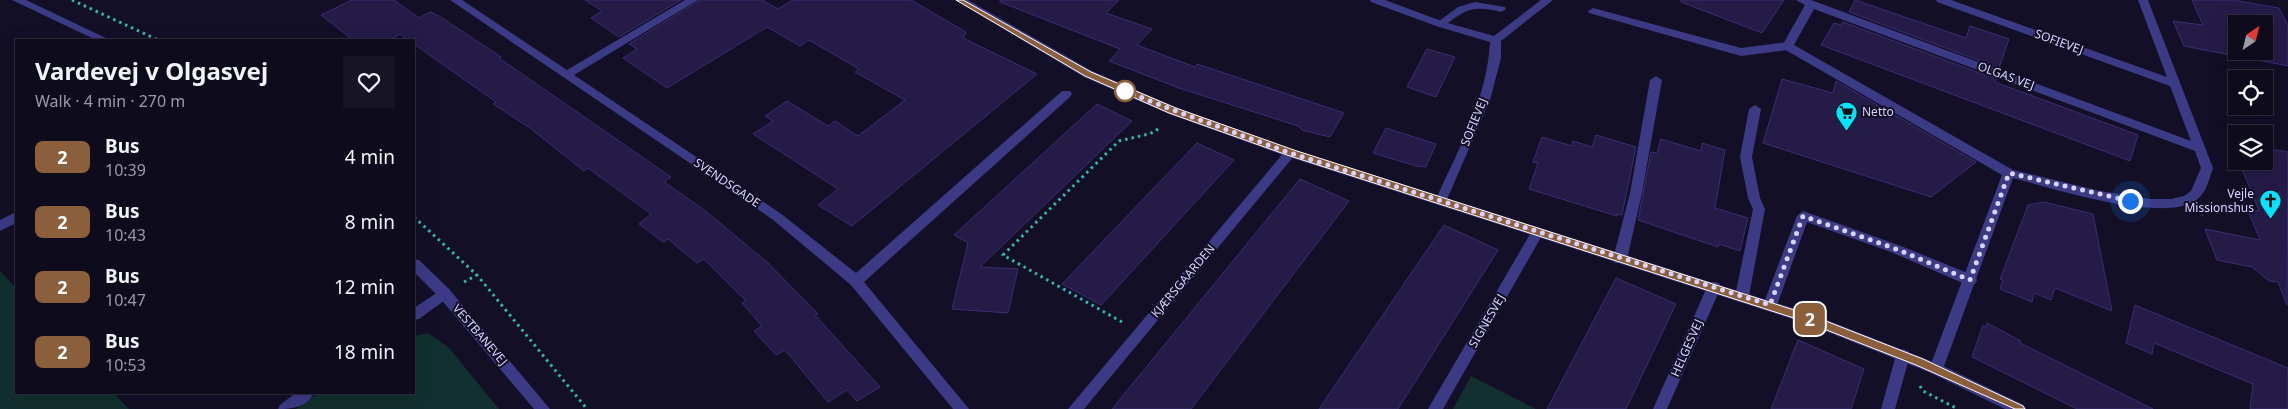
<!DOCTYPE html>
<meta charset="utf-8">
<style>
body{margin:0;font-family:"Noto Sans",sans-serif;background:#171425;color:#f1f3f6;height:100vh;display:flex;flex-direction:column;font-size:19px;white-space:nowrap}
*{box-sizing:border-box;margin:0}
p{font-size:16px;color:#9b9ba3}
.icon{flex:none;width:28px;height:28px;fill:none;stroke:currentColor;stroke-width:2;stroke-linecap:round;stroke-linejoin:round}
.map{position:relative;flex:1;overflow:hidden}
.details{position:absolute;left:15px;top:39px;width:400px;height:355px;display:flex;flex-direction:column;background:#0e0b1c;border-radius:0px;box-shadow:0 5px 20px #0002,0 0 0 1px #2e2b3b}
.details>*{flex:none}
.badge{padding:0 10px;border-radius:8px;font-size:18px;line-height:32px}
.needle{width:32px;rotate:35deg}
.buttons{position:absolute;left:2228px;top:15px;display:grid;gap:10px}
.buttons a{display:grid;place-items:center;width:45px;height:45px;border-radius:0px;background:#0e0b1c;box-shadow:0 5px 20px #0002,0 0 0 1px #2e2b3b;font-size:25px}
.you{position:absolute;width:25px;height:25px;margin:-12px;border:4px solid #fff;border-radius:50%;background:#1a73e8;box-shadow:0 0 0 8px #1a73e833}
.map>.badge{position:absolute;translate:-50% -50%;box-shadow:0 0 0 2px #fff}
.round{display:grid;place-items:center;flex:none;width:52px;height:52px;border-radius:0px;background:#171425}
.summary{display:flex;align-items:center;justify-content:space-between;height:85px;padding:0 20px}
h1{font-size:24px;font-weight:700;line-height:38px}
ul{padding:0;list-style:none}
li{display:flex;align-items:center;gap:15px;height:65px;padding:0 20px}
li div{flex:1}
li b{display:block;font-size:19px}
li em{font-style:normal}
li .badge{min-width:55px;font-weight:700;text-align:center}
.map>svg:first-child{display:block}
</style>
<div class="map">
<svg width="2288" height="409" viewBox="0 0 2288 409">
<rect width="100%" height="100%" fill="#130f26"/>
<!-- green -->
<path fill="#12302f" d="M0 271 16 288V392L113 393 129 409H0Z
M428 333 449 348 499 409H296L319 393 414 392V336Z
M1471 376 1536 409H1453Z"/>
<!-- building -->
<path fill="#241b47" stroke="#3b2d73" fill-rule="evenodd" d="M352 0H394L419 18 430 12 439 16 501 57 499 58 671 177 664 182 703 209 767 262 818 314 815 315 880 387 857 401 847 390 828 402 785 350 776 355 754 331 762 326 742 303 746 301 704 259 697 263 668 239 663 242 639 224 651 214 588 168 584 171 530 128 493 104 496 102 414 44V40H408L400 34 390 40H353L321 15Z
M585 0H681L619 37 591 18 602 11Z
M700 0H762L778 9 793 0H911L966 32 963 38 1037 74 852 226 818 205 838 189 753 134 773 121 765 116 787 101 828 126 835 121 858 136 905 100 855 72 859 69 809 40 800 46 767 27 667 88 623 58 637 49 629 44Z
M1000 0H1119L1106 13 1152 29 1137 45 1195 67 1197 64 1344 113 1330 137 1302 130 1298 126 1179 88 1109 61 1120 49 1000 2Z
M1681 0H1784L1762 33 1681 2Z
M1855 0 1966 38 1970 26 2009 39 1999 68 1849 12Z
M2192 0H2233L2279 8 2288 25V66L2184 46 2173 21 2203 25ZM2236 24H2264V51H2236Z
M1843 22 1996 79 1995 82 2138 135 2130 161 1821 45 1834 23 1841 25Z
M1427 49 1455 57 1436 97 1407 87Z
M1782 79 1833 93 1836 81 1976 162 1931 197 1763 143Z
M1097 104 1132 121 980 267 1018 269 1008 313 952 309 968 243 954 235Z
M1386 128 1436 144 1426 167 1416 166 1373 153Z
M1596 135 1636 147 1622 215 1617 214V216L1529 189 1538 163 1533 162 1542 137 1572 146 1573 141 1592 147Z
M1661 139 1701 151 1702 143 1725 150 1715 208 1748 218 1740 251 1719 244 1718 247 1638 220 1651 152 1657 153Z
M1197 143 1234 160 1101 305 1062 284Z
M2264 148 2288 152 2287 305 2278 282 2269 281 2252 267 2217 260 2205 229 2260 240 2247 208 2259 211 2239 161H2264Z
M1300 179 1349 201 1191 409H1112Z
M2044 202 2093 214 2112 311 2055 288 2051 300 2034 293 2032 302 2000 289 2003 280 2000 279 2028 205Z
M1444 225 1498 250 1398 409H1319Z
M1616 278 1676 304 1626 409H1547Z
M2135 305 2288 368V409H2250L2253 384 2154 343 2152 354 2126 343Z
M1987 323 2021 341 2020 343 2153 409H2077L1972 357 1983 325 1986 327Z
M1798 340 1864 369 1851 409H1771Z"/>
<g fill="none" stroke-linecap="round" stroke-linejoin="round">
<!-- path -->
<path stroke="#2fb8b0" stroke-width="3" stroke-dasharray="2.5 4" stroke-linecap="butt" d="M72 0 158 40
M414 217 477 275 587 409
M464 282 477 275
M1122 322 1003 255 1119 141 1149 134 1156 131 1160 126
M1920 386 1923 391 1958 409"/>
<!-- service -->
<path fill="#3d3a85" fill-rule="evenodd" d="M1475 2 1505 7 1506 9 1501 12C1474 5 1465 9 1444 26L1440 27 1435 24 1458 7Z
M1593 8 1741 48 1788 42 1794 46 1788 50 1741 56 1589 13 1588 11Z
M1656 76 1662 80 1642 193 1627 259 1625 263H1615L1613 259 1630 193 1650 80Z
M1755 105 1761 109 1752 157 1760 198 1765 209 1749 296 1747 300H1737L1735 296 1753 209 1748 198 1740 157 1749 109Z
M1803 211 1901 246 1975 276 1977 280 1975 284H1965L1891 252 1807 222 1777 305 1775 309H1765L1763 305 1797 216Z
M444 288 449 289 451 293 449 297 419 319 414 320V308Z
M297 392H315C307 407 293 409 278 409L280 405Z"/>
<!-- minor -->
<path fill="#3d3a85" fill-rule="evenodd" d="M12 0H26L110 40H96Z
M450 0H462L567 70 685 0H698L574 75 780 213 856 273 1062 91H1070L1072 94 1070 97 864 282 969 409H953L851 285 772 219Z
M1370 0H1385L1444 22 1494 36 1541 0H1553L1501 41V58L1490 100 1445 204 1441 206 1435 201C1458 150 1487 99 1490 42L1436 26 1371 2Z
M1796 0H1811L2191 141 2170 86 1937 2 1936 0H1951L2167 77 2138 0H2148L2213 168C2209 180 2206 194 2195 201 2161 223 2052 188 2013 178L1943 369 1941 373 1936 375 1931 373 1929 369 2002 175 1784 49 1782 46 1805 5ZM1814 9 2195 151 2201 168 2191 191 2184 196 2171 199H2150L2100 191 2013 170 1794 45Z
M1290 149 1294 150 1296 153 1294 156 1084 409H1068L1286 150Z
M16 212V223L0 231V220Z
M1538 227 1543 229 1544 232 1443 409H1428L1533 229Z
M414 259 419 260 449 289 550 409H534L439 297 414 272Z
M1714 282 1719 283 1721 287 1667 409H1653L1707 287 1709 283Z
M1903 349 1908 351 1910 355 1895 409H1881L1896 355 1898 351Z"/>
<!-- tertiary -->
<path fill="#3d3a85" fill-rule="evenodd" d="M955 0H968L1092 71 1177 108 1294 150 1814 315 1941 365 2024 405 2026 409H2005L1931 373 1805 323 1286 156 1169 114 1084 77Z"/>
</g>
<!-- line -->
<path fill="#8b5e3c" stroke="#fff" d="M956 0H963L1091 72 1176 108 1294 150 1813 316 1923 359 2023 406 2025 409H2015L1916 365 1806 322 1287 155 1169 113 1085 76Z"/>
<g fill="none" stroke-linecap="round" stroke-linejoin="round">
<!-- walk -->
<path stroke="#d9d4ff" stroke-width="5" stroke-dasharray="0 9" d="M1125 91 1173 110 1290 153 1770 305 1803 216 1896 249 1970 280 2009 173 2130 201"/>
</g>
<!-- icons -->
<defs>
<symbol id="supermarket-pin" viewBox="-11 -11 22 30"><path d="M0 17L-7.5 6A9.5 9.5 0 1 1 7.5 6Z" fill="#00e5ff" stroke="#130f26"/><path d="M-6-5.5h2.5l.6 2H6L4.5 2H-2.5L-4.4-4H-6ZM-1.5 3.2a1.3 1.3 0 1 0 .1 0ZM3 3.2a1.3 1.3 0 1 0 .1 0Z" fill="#111"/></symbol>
<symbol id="church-pin" viewBox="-11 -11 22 30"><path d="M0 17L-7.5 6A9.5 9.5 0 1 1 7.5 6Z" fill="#00e5ff" stroke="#130f26"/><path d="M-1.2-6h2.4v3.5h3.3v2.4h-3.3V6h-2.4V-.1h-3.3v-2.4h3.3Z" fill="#111"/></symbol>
</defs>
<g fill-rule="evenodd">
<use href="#supermarket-pin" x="1834" y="100" width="25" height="34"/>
<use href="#church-pin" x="2258" y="188" width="25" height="34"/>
</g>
<!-- markers -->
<circle fill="#fff" stroke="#8b5e3c" stroke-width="2.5" cx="1125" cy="91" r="10"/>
<g text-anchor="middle" stroke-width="4" stroke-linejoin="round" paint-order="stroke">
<!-- street labels -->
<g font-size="12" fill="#d9d4ff" stroke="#130f26">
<text transform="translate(2059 42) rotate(20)" y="4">SOFIEVEJ</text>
<text transform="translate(2006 76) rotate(20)" y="4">OLGAS VEJ</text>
<text transform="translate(1474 122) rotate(-68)" y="4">SOFIEVEJ</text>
<text transform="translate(727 183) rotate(34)" y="4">SVENDSGADE</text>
<text transform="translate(1183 281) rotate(-50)" y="4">KJÆRSGAARDEN</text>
<text transform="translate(1487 321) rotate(-60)" y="4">SIGNESVEJ</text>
<text transform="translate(480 335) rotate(49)" y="4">VESTBANEVEJ</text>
<text transform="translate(1687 348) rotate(-66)" y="4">HELGESVEJ</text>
</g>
<!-- poi labels -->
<g font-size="12" fill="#d9d4ff" stroke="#130f26" text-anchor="start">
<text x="1862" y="116">Netto</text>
<text x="2254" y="198" text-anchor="end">Vejle<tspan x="2254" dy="14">Missionshus</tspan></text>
</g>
</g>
</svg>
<div class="buttons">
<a><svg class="needle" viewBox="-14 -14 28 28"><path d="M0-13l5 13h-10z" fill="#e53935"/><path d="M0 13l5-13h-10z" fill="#9b9ba3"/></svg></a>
<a><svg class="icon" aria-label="locate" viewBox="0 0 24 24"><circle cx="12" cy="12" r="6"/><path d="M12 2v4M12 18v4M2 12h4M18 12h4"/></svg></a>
<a><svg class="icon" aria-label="layers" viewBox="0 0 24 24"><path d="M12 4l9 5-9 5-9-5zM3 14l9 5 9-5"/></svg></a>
</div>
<div class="you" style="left:2130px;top:201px"></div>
<b class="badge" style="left:1810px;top:319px;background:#8b5e3c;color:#fff">2</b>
<section class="details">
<div class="summary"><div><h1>Vardevej v Olgasvej</h1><p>Walk · 4 min · 270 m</p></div><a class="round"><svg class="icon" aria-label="heart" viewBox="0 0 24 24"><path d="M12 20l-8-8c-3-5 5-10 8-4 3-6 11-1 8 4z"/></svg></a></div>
<ul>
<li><span class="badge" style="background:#8b5e3c;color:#fff">2</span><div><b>Bus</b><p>10:39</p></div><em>4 min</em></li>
<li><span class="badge" style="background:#8b5e3c;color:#fff">2</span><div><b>Bus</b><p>10:43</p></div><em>8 min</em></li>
<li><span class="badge" style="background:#8b5e3c;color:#fff">2</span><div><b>Bus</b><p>10:47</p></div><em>12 min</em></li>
<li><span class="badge" style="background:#8b5e3c;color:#fff">2</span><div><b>Bus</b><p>10:53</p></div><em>18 min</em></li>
</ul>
</section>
</div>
